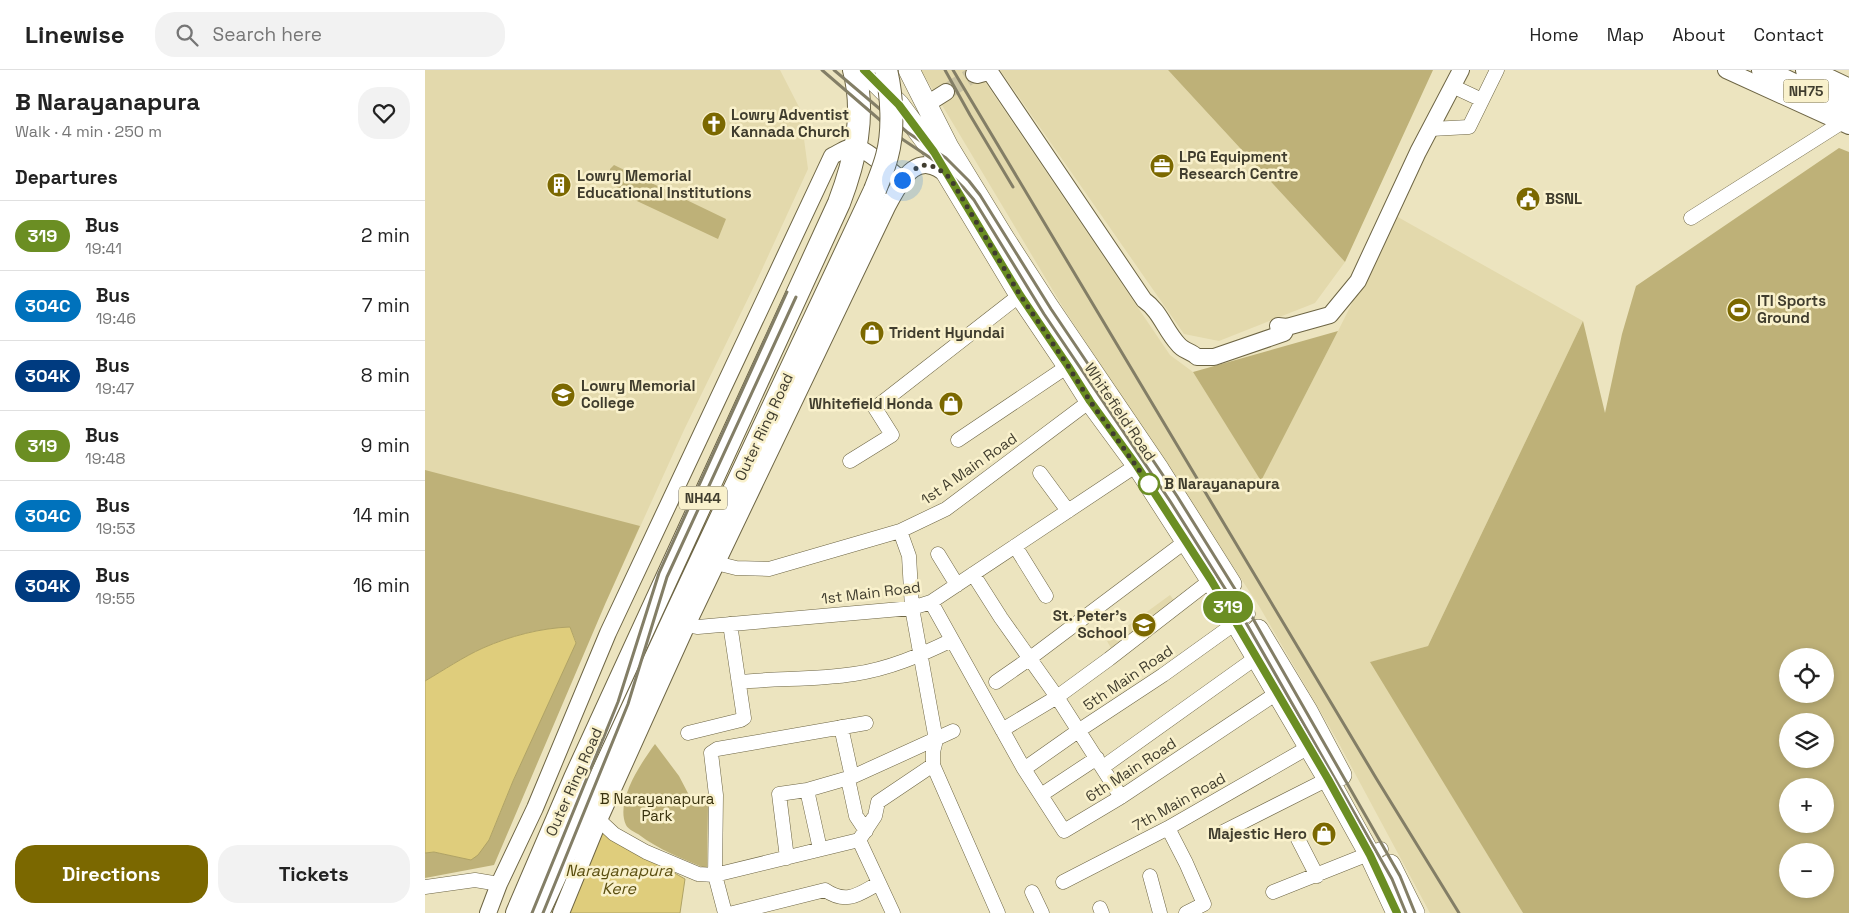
<!DOCTYPE html>
<meta charset="utf-8">
<style>
body{margin:0;font-family:"Space Grotesk",sans-serif;background:#f2f2f2;color:#222;height:100vh;display:flex;flex-direction:column;font-size:19px;white-space:nowrap}
*{box-sizing:border-box;margin:0}
p{font-size:16px;color:#767676}
.icon{flex:none;width:28px;height:28px;fill:none;stroke:currentColor;stroke-width:2;stroke-linecap:round;stroke-linejoin:round}
.map{position:relative;flex:1;overflow:hidden}
.panel{display:flex;flex-direction:column;background:#fff;width:425px}
.panel>*{flex:none}
.badge{padding:0 10px;border-radius:16px;font-size:18px;line-height:32px}
.buttons{position:absolute;left:1354px;top:578px;display:grid;gap:10px}
.buttons a{display:grid;place-items:center;width:55px;height:55px;border-radius:50%;background:#fff;box-shadow:0 2px 8px #0003;font-size:25px}
.you{position:absolute;width:25px;height:25px;margin:-12px;border:4px solid #fff;border-radius:50%;background:#1a73e8;box-shadow:0 0 0 8px #1a73e833}
.map>.badge{position:absolute;translate:-50% -50%;box-shadow:0 0 0 2px #fff}
h2{padding:0 15px;font-size:19px;line-height:45px}
.round{display:grid;place-items:center;flex:none;width:52px;height:52px;border-radius:20px;background:#f2f2f2}
.headline{display:flex;align-items:center;justify-content:space-between;height:85px;padding:0 15px}
h1{font-size:24px;font-weight:700;line-height:38px}
.action{display:flex;gap:10px;margin-top:auto;padding:10px 15px}
.action a{flex:1;height:58px;border-radius:20px;background:#7b6800;color:#fff;font-size:20px;font-weight:700;line-height:58px;text-align:center}
.action a+a{background:#f2f2f2;color:#222}
ul{padding:0;list-style:none}
li{display:flex;align-items:center;gap:15px;height:70px;padding:0 15px;border-top:1px solid #e0e0e0}
li div{flex:1}
li b{display:block;font-size:19px}
li em{font-style:normal}
li .badge{min-width:55px;font-weight:700;text-align:center}
header{display:flex;align-items:center;gap:30px;box-sizing:border-box;height:70px;padding:0 25px;background:#fff;border-bottom:1px solid #e0e0e0}
header strong{font-size:24px}
nav{display:flex;gap:28px;margin-inline-start:auto;font-size:18px}
.search{width:350px;height:45px;background:#f2f2f2;display:flex;align-items:center;gap:12px;box-sizing:border-box;padding:0 18px;border-radius:20px;color:#767676;font-size:19px}
main{display:flex;flex:1;min-height:0}
.map>svg:first-child{display:block}
</style>
<header>
<strong>Linewise</strong>
<div class="search"><svg class="icon" aria-label="search" viewBox="0 0 24 24"><circle cx="10" cy="10" r="6"/><path d="M15 15l6 6"/></svg>Search here</div>
<nav><a>Home</a><a>Map</a><a>About</a><a>Contact</a></nav>
</header>
<main>
<section class="panel">
<div class="headline"><div><h1>B Narayanapura</h1><p>Walk · 4 min · 250 m</p></div><a class="round"><svg class="icon" aria-label="heart" viewBox="0 0 24 24"><path d="M12 20l-8-8c-3-5 5-10 8-4 3-6 11-1 8 4z"/></svg></a></div>
<h2>Departures</h2>
<ul>
<li><span class="badge" style="background:#6b8e23;color:#fff">319</span><div><b>Bus</b><p>19:41</p></div><em>2 min</em></li>
<li><span class="badge" style="background:#0072bc;color:#fff">304C</span><div><b>Bus</b><p>19:46</p></div><em>7 min</em></li>
<li><span class="badge" style="background:#003b80;color:#fff">304K</span><div><b>Bus</b><p>19:47</p></div><em>8 min</em></li>
<li><span class="badge" style="background:#6b8e23;color:#fff">319</span><div><b>Bus</b><p>19:48</p></div><em>9 min</em></li>
<li><span class="badge" style="background:#0072bc;color:#fff">304C</span><div><b>Bus</b><p>19:53</p></div><em>14 min</em></li>
<li><span class="badge" style="background:#003b80;color:#fff">304K</span><div><b>Bus</b><p>19:55</p></div><em>16 min</em></li>
</ul>
<div class="action"><a>Directions</a><a>Tickets</a></div>
</section>
<div class="map">
<svg width="1424" height="843" viewBox="0 0 1424 843">
<rect width="100%" height="100%" fill="#ece4bf"/>
<!-- built -->
<path fill="#e3d9ac" d="M0 0H355L375 39 383 99 333 208 259 360 181 532 0 592Z
M496 0H552L745 285 768 302 836 410 913 261 971 146 1158 251 1003 576 946 592 1098 843H1005L912 670 834 536 639 239Z
M575 0H743L920 192 890 233 794 271 759 264Z
M745 525 755 538 691 587 682 571Z"/>
<!-- green -->
<path fill="#beb178" fill-rule="evenodd" d="M743 0H1008L920 192Z
M1414 78 1424 82V843H1098L945 592 1003 576 1158 251 1180 343 1197 264 1211 216ZM1400 586V624H1362V586ZM1400 651V689H1362V651ZM1400 716V754H1362V716ZM1400 781V819H1362V781Z
M189 95 301 149 293 169 197 124 185 108V99Z
M913 261 836 411 768 302Z
M0 400 215 456 181 532 69 795 0 808V783L9 782 38 788 64 770 88 711 151 572 145 557C116 558 85 566 58 578 38 587 19 600 0 611Z
M230 674 254 706 266 729 283 735 282 799C258 789 234 780 213 764 209 762 203 759 201 755 190 731 216 693 230 674Z"/>
<!-- water -->
<path fill="#dfcd7c" stroke="#afa265" d="M145 557 151 573 88 711 64 770 53 785 46 790 9 782 0 783V611C19 600 38 587 58 578 85 566 116 558 145 557Z
M176 761 260 809 255 843H142Z"/>
<g fill="none" stroke-linecap="round" stroke-linejoin="round">
<!-- tertiary-tunnel -->
<path stroke="#cac3a2" stroke-width="16" stroke-dasharray="16 8" stroke-linecap="butt" d="M521 22 549 4"/>
<defs>
<path id="minor" d="M1027 16 1057 30
M1006 59 1044 57 1072 0
M1266 148 1416 53
M533 370 643 296
M425 391 467 365 450 338 595 225
M615 403 643 441
M475 461 484 486 487 538 511 670 508 682V695L573 843
M590 476 621 526
M513 484 532 515
M291 493 311 498 344 499 475 461 521 439 665 331
M548 504 576 548 632 627 696 727
M506 532 599 699 639 761 696 727 852 623
M262 555 273 557 487 538 506 532 712 395
M314 612C352 608 391 610 429 604 464 599 496 585 527 570
M571 612 604 589 761 471
M416 657 427 707
M577 660 632 627 684 589 786 510
M263 663 316 650 319 648 305 554
M678 697 832 587
M599 699 653 661 738 605 823 544
M423 709 431 746 441 761
M382 720 395 779
M616 725 672 688
M174 750 189 764 221 782 273 804 290 805 434 770 450 746 453 732 508 695
M743 758 761 793 779 834 761 843
M798 762 903 709
M873 769 892 806
M434 770 468 843
M362 788 354 724 382 720 427 707 528 661
M725 806 735 843
M638 812 743 758 884 677
M0 817 50 810 74 814
M607 822 617 843
M848 822 956 779
M675 838 677 843
M300 843 290 805 291 725 286 683 292 679 441 653
M308 843 400 820C422 835 434 824 454 813"/>
<path id="tertiary" d="M1301 0 1424 56
M549 4 552 5 563 2 567 5 719 230C735 241 740 260 753 274 758 281 766 281 772 287H789L859 263 862 257
M502 34 521 22
M853 256 862 257 905 245 933 211 993 82 1036 0
M63 843 74 814 110 738 183 563 407 86C414 83 423 76 430 77 442 79 467 102 477 110
M136 843 174 750 262 555 462 137C476 112 490 78 522 105"/>
<path id="primary" d="M439 0 474 35 509 82 595 225 643 296 665 331 712 395 786 510 903 709 945 785 972 843
M484 0 523 77 578 167 622 235 734 400 806 514
M833 560 882 641 916 705
M965 795 989 843"/>
<path id="trunk" d="M1338 0 1424 42
M1382 0 1424 20
M92 843 150 708 414 133C430 91 441 45 429 0
M113 843 250 546 450 120"/>
</defs>
<!-- minor casing -->
<use href="#minor" stroke="#6d6544" stroke-width="15"/>
<!-- tertiary casing -->
<use href="#tertiary" stroke="#6d6544" stroke-width="18"/>
<!-- primary casing -->
<use href="#primary" stroke="#6d6544" stroke-width="22"/>
<!-- trunk casing -->
<use href="#trunk" stroke="#6d6544" stroke-width="24"/>
<!-- minor -->
<use href="#minor" stroke="#fff" stroke-width="14"/>
<!-- tertiary -->
<use href="#tertiary" stroke="#fff" stroke-width="16"/>
<!-- primary -->
<use href="#primary" stroke="#fff" stroke-width="21"/>
<!-- trunk -->
<use href="#trunk" stroke="#fff" stroke-width="22"/>
<!-- rail -->
<path stroke="#837e66" stroke-width="3" d="M397 0 477 69 516 95 538 117 549 130 619 244 745 431 816 544 967 809 981 843
M409 0 482 62 521 88 544 111 555 125 626 239 752 426 823 540 975 806 990 843
M520 0 545 45 588 117
M528 0 951 708 1034 843
M107 843 193 632 234 503 362 222
M118 843 203 634 242 507 371 227"/>
<defs>
<path id="trunk-bridge" d="M450 120C454 109 459 98 462 86 469 61 467 25 461 0"/>
</defs>
<!-- trunk-bridge casing -->
<use href="#trunk-bridge" stroke="#6d6544" stroke-width="24" stroke-linecap="butt"/>
<!-- trunk-bridge -->
<use href="#trunk-bridge" stroke="#fff" stroke-width="22"/>
</g>
<g fill="none" stroke-linecap="round" stroke-linejoin="round">
<defs>
<path id="line" d="M439 0 474 35 509 82 595 225 643 296 665 331 712 396 786 510 903 709 945 785 972 843"/>
</defs>
<!-- line casing -->
<use href="#line" stroke="#fff" stroke-width="11"/>
<!-- line -->
<use href="#line" stroke="#6b8e23" stroke-width="8"/>
<!-- walk -->
<path stroke="#403d2e" stroke-width="5" stroke-dasharray="0 9" d="M477 110C497 91 504 90 525 108L595 225 643 296 665 331 724 414"/>
</g>
<!-- icons -->
<defs>
<symbol id="church-disc" viewBox="-11 -11 22 22"><circle r="9.5" fill="#7b6800" stroke="#f9f1cc"/><path d="M-1.2-6h2.4v3.5h3.3v2.4h-3.3V6h-2.4V-.1h-3.3v-2.4h3.3Z" fill="#fff"/></symbol>
<symbol id="office-disc" viewBox="-11 -11 22 22"><circle r="9.5" fill="#7b6800" stroke="#f9f1cc"/><path d="M-6-3h4V-5.5h4V-3h4V5H-6ZM-1-4.5V-3h2v-1.5ZM-6 0V1H6V0Z" fill="#fff"/></symbol>
<symbol id="building-disc" viewBox="-11 -11 22 22"><circle r="9.5" fill="#7b6800" stroke="#f9f1cc"/><path d="M-4-6H4V6H1V3H-1V6H-4ZM-2.5-4.3h1.7v1.8h-1.7ZM.8-4.3h1.7v1.8H.8ZM-2.5-1h1.7V.8h-1.7ZM.8-1h1.7V.8H.8Z" fill="#fff"/></symbol>
<symbol id="civic-disc" viewBox="-11 -11 22 22"><circle r="9.5" fill="#7b6800" stroke="#f9f1cc"/><path d="M-.6-6.5H3V-4.5H.6V-3L4-1V1h2V6H-6V1h2V-1L-.6-3ZM-1.2 2.5V6h2.4V2.5Z" fill="#fff"/></symbol>
<symbol id="stadium-disc" viewBox="-11 -11 22 22"><circle r="9.5" fill="#7b6800" stroke="#f9f1cc"/><path d="M0-5a6.5 5 0 1 0 0 10a6.5 5 0 1 0 0-10ZM-3.5-1.8h7v3.6h-7Z" fill="#fff"/></symbol>
<symbol id="shop-disc" viewBox="-11 -11 22 22"><circle r="9.5" fill="#7b6800" stroke="#f9f1cc"/><path d="M-5-2.5h2.3a2.7 3.5 0 0 1 5.4 0H5L5.5 6h-11ZM-1.5-2.5h3a1.5 2.3 0 0 0-3 0Z" fill="#fff"/></symbol>
<symbol id="university-disc" viewBox="-11 -11 22 22"><circle r="9.5" fill="#7b6800" stroke="#f9f1cc"/><path d="M0-5L7-2L0 1L-7-2ZM-4 1L0 2.5L4 1V4Q0 6-4 4Z" fill="#fff"/></symbol>
<symbol id="school-disc" viewBox="-11 -11 22 22"><circle r="9.5" fill="#7b6800" stroke="#f9f1cc"/><path d="M0-5L7-2L0 1L-7-2ZM-4 1L0 2.5L4 1V4Q0 6-4 4Z" fill="#fff"/></symbol>
</defs>
<g fill-rule="evenodd">
<use href="#church-disc" x="275" y="40" width="28" height="28"/>
<use href="#office-disc" x="723" y="82" width="28" height="28"/>
<use href="#building-disc" x="120" y="101" width="28" height="28"/>
<use href="#civic-disc" x="1089" y="115" width="28" height="28"/>
<use href="#stadium-disc" x="1300" y="226" width="28" height="28"/>
<use href="#shop-disc" x="433" y="249" width="28" height="28"/>
<use href="#university-disc" x="124" y="311" width="28" height="28"/>
<use href="#shop-disc" x="512" y="320" width="28" height="28"/>
<use href="#school-disc" x="705" y="541" width="28" height="28"/>
<use href="#shop-disc" x="885" y="750" width="28" height="28"/>
</g>
<!-- markers -->
<circle fill="#fff" stroke="#6b8e23" stroke-width="2.5" cx="724" cy="414" r="10"/>
<g text-anchor="middle" stroke-width="5" stroke-linejoin="round" paint-order="stroke">
<!-- shield labels -->
<g fill="#f9f1cc" stroke="#78735d" stroke-width="1">
<rect x="1358.5" y="9.5" width="45" height="23" rx="4"/>
<rect x="254" y="416.5" width="48" height="23" rx="4"/>
</g>
<g font-size="14" font-weight="bold" fill="#403d2e">
<text x="1381" y="26">NH75</text>
<text x="278" y="433">NH44</text>
</g>
<!-- poi labels -->
<g font-size="15" font-weight="bold" fill="#403d2e" stroke="#f9f1cc" text-anchor="start">
<text x="306" y="50">Lowry Adventist<tspan x="306" dy="17">Kannada Church</tspan></text>
<text x="754" y="92">LPG Equipment<tspan x="754" dy="17">Research Centre</tspan></text>
<text x="152" y="111">Lowry Memorial<tspan x="152" dy="17">Educational Institutions</tspan></text>
<text x="1120" y="134">BSNL</text>
<text x="1332" y="236">ITI Sports<tspan x="1332" dy="17">Ground</tspan></text>
<text x="464" y="268">Trident Hyundai</text>
<text x="156" y="321">Lowry Memorial<tspan x="156" dy="17">College</tspan></text>
<text x="508" y="339" text-anchor="end">Whitefield Honda</text>
<text x="702" y="551" text-anchor="end">St. Peter's<tspan x="702" dy="17">School</tspan></text>
<text x="882" y="769" text-anchor="end">Majestic Hero</text>
</g>
<!-- street labels -->
<g font-size="15" fill="#403d2e" stroke="#f9f1cc">
<text transform="translate(695 342) rotate(56)" y="5">Whitefield Road</text>
<text transform="translate(339 357) rotate(-65)" y="5">Outer Ring Road</text>
<text transform="translate(544 399) rotate(-35)" y="5">1st A Main Road</text>
<text transform="translate(446 523) rotate(-7)" y="5">1st Main Road</text>
<text transform="translate(703 608) rotate(-34)" y="5">5th Main Road</text>
<text transform="translate(706 700) rotate(-33)" y="5">6th Main Road</text>
<text transform="translate(149 712) rotate(-66)" y="5">Outer Ring Road</text>
<text transform="translate(754 732) rotate(-29)" y="5">7th Main Road</text>
</g>
<!-- stop labels -->
<g font-size="15" font-weight="bold" fill="#403d2e" stroke="#f9f1cc" text-anchor="start">
<text x="739" y="419">B Narayanapura</text>
</g>
<!-- park labels -->
<g font-size="15" fill="#39320e" stroke="#f9f1cc">
<text x="232" y="734">B Narayanapura<tspan x="232" dy="17">Park</tspan></text>
</g>
<!-- water labels -->
<g font-size="16" font-style="italic" fill="#5a4e0f" stroke="#f9f1cc">
<text x="194" y="806">Narayanapura<tspan x="194" dy="18">Kere</tspan></text>
</g>
</g>
</svg>
<div class="buttons">
<a><svg class="icon" aria-label="locate" viewBox="0 0 24 24"><circle cx="12" cy="12" r="6"/><path d="M12 2v4M12 18v4M2 12h4M18 12h4"/></svg></a>
<a><svg class="icon" aria-label="layers" viewBox="0 0 24 24"><path d="M12 4l9 5-9 5-9-5zM3 14l9 5 9-5"/></svg></a>
<a>+</a>
<a>−</a>
</div>
<div class="you" style="left:477px;top:110px"></div>
<b class="badge" style="left:803px;top:537px;background:#6b8e23;color:#fff">319</b>
</div>
</main>
